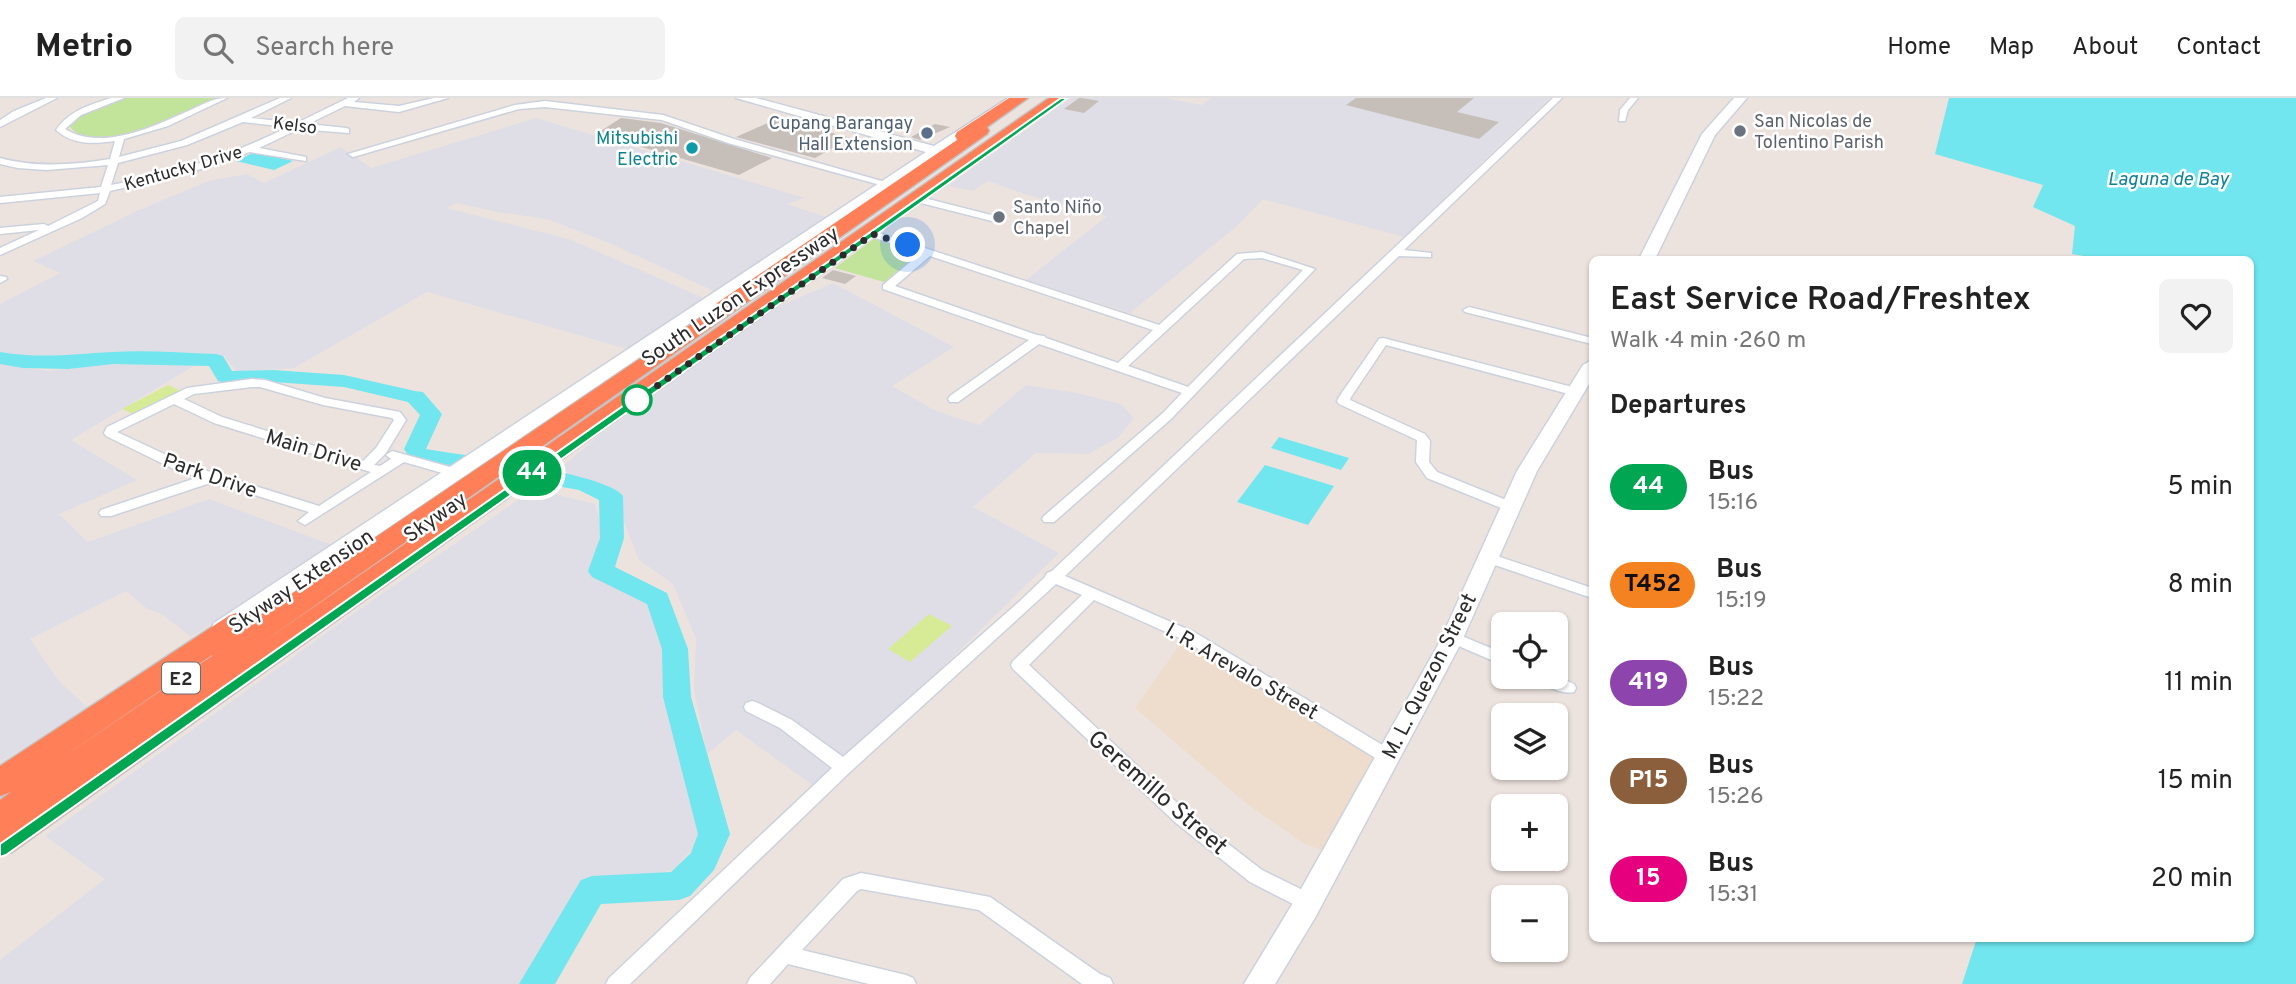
<!DOCTYPE html>
<meta charset="utf-8">
<style>
body{margin:0;font-family:Overpass,sans-serif;background:#f2f2f2;color:#222;height:100vh;display:flex;flex-direction:column;font-size:26px;white-space:nowrap}
*{box-sizing:border-box;margin:0}
p{font-size:23px;color:#767676}
.icon{flex:none;width:38px;height:38px;fill:none;stroke:currentColor;stroke-width:2;stroke-linecap:round;stroke-linejoin:round}
.map{position:relative;flex:1;overflow:hidden}
.details{position:absolute;left:1589px;top:158px;width:665px;height:686px;display:flex;flex-direction:column;background:#fff;border-radius:10px;box-shadow:0 2px 5px #0004}
.details>*{flex:none}
.badge{padding:0 14px;border-radius:23px;font-size:24px;line-height:46px}
.fabs{position:absolute;left:1491px;top:514px;display:grid;gap:14px}
.fabs a{display:grid;place-items:center;width:77px;height:77px;border-radius:10px;background:#fff;box-shadow:0 2px 5px #0004;font-size:35px}
.you{position:absolute;width:35px;height:35px;margin:-18px;border:5px solid #fff;border-radius:50%;background:#1a73e8;box-shadow:0 0 0 10px #1a73e833}
.map>.badge{position:absolute;translate:-50% -50%;box-shadow:0 0 0 4px #fff}
h2{padding:0 21px;font-size:26px;line-height:63px}
.round{display:grid;place-items:center;flex:none;width:74px;height:74px;border-radius:10px;background:#f2f2f2}
.overview{display:flex;align-items:center;justify-content:space-between;height:119px;padding:0 21px}
h1{font-size:33px;font-weight:600;line-height:52px}
ul{padding:0;list-style:none}
li{display:flex;align-items:center;gap:21px;height:98px;padding:0 21px}
li div{flex:1}
li b{display:block;font-size:26px}
li em{font-style:normal}
li .badge{min-width:77px;font-weight:700;text-align:center}
header{display:flex;align-items:center;gap:42px;box-sizing:border-box;height:98px;padding:0 35px;background:#fff;border-bottom:2px solid #e0e0e0}
header strong{font-size:33px}
nav{display:flex;gap:38px;margin-inline-start:auto;font-size:24px}
.search{width:490px;height:63px;background:#f2f2f2;display:flex;align-items:center;gap:18px;box-sizing:border-box;padding:0 24px;border-radius:10px;color:#767676;font-size:26px}
.map>svg:first-child{display:block}
</style>
<header>
<strong>Metrio</strong>
<div class="search"><svg class="icon" aria-label="search" viewBox="0 0 24 24"><circle cx="10" cy="10" r="6"/><path d="M15 15l6 6"/></svg>Search here</div>
<nav><a>Home</a><a>Map</a><a>About</a><a>Contact</a></nav>
</header>
<div class="map">
<svg width="2296" height="886" viewBox="0 0 2296 886">
<rect width="100%" height="100%" fill="#ede3de"/>
<!-- industrial -->
<path fill="#dfdee6" d="M1070 0H1167L1202 7 1211 0H1549L1404 139 1263 101 1237 128 1130 215 1026 182 1107 118 1027 97 988 83 973 93 948 88Z
M536 20 805 100 787 106 826 119 716 194 609 145 547 121 497 114 457 105 446 110 569 141 706 201 627 251 427 194 294 270 237 274 224 258 139 256 67 265 33 262 0 255V206L60 175 33 163 137 113 208 83 247 76 264 85 341 49 371 70Z
M833 185 954 249 892 288 936 313 979 327 1026 287 1077 295 1121 306 1134 320 1118 340 1088 356 1036 355 973 409 1059 455 818 691 736 632 707 656 694 591 696 541 673 486 639 462 613 396 551 378 601 336 775 210Z
M0 266 48 273 104 266H197L71 342 137 382 59 416 88 444 209 401 332 447 191 539 163 517 146 510 126 493 30 541 58 582 87 609 0 665Z
M534 391 595 406 604 436 606 457 619 476 657 503 672 542 662 595 688 671 701 742 673 772 579 792 524 886H0V862L105 781 45 738 350 518Z"/>
<!-- education -->
<path fill="#eeddcd" d="M1183 542 1377 656 1328 755 1303 745 1247 706 1135 610Z"/>
<!-- green -->
<path fill="#c1e39a" d="M126 0H216C186 14 97 62 70 29L82 16Z
M875 140 920 155 884 184 835 170Z"/>
<!-- pitch -->
<path fill="#d7eb96" d="M168 287 181 293 135 317 122 311Z
M929 516 952 528 910 564 888 551Z"/>
<!-- water -->
<path fill="#71e6ef" d="M1949 0H2296V886H1962L1977 840H2250V161H2089L2090 159 2072 156 2075 128 2033 109 2043 87 1935 56Z
M255 54 293 63 274 72 236 63Z
M1279 339 1349 360 1341 372 1271 350Z
M1265 367 1334 388 1308 427 1237 404Z"/>
<g fill="none" stroke-linecap="round" stroke-linejoin="round">
<!-- river -->
<path fill="#71e6ef" fill-rule="evenodd" d="M0 254C42 261 72 256 113 254 147 252 182 255 216 256L223 258 232 273 273 272 344 277 415 293 423 294 442 316 426 351C460 357 607 375 623 398L624 440 615 469 667 495 688 551 691 599 730 736 714 772 690 798 679 802 601 806 555 886H519L581 782 592 778 671 774 691 755 698 736 663 599 662 551 647 506 592 479 588 473 600 440 599 402 579 392 410 361 404 351 420 317 408 304 344 289 273 284 225 285 218 283 209 268 113 266 68 271 23 270 0 266Z"/>
</g>
<!-- building -->
<path fill="#c6bfb9" d="M1079 0H1082L1099 3 1084 15 1064 11Z
M1356 0H1474L1457 14 1499 24 1479 41 1346 7Z
M781 19 803 27 851 40 815 60 736 39Z
M621 20 661 25 772 60 739 77 596 36Z
M935 26 950 29 920 42 911 39Z
M833 172 856 178 845 186 822 180Z"/>
<g fill="none" stroke-linecap="round" stroke-linejoin="round">
<defs>
<path id="street" d="M46 0H57L0 29V22L14 13Z
M111 0H124L81 17 65 31C101 53 151 30 186 14 200 8 212 0 227 0L168 28 124 41 119 59 181 43 280 0H291L251 20 297 25 348 0H359L354 4 399 8 434 0H448L399 14 345 8 308 26 346 30 349 31V35L299 31 259 50 306 59V63L250 54 192 74 110 93 105 106 82 120 0 157V150L39 132 0 136V130L44 126 48 128 98 103 100 95 0 105V99L101 89 108 67 46 72 18 70 0 66V60C36 70 74 67 110 61L115 43C92 46 73 47 56 32 69 13 89 7 111 0ZM243 24 288 29C232 57 173 76 111 87L118 65 187 47Z
M1553 0H1562L1404 152 1431 155V159L1399 158 1065 478 1194 534 1394 654 1396 659 1394 664 1388 666 1382 664 1184 542 1094 502 1029 567 1188 715 1262 772 1315 798 1317 804 1315 810 1308 812 1301 810 1250 784 1176 725 1013 571 1011 567 1013 563 1082 497 1056 486 850 674 630 886H606L609 880 832 670 780 630 746 613 744 609 746 605 752 603 758 605 792 622 843 659 1020 503 1045 479 1047 475 1052 473Z
M1630 0H1638L1628 12 1625 23H1619L1620 12Z
M545 3 663 17 734 41 892 86 884 88 728 45 662 22 545 9 519 11 353 59 348 56 515 7Z
M920 99 995 118 997 120 992 123 917 104V100Z
M873 133 1159 227 1237 156 1262 154 1315 171 1171 321 1054 424H1044L1042 421 1044 418 1163 315 1182 295 1039 246 958 304H950L948 301 950 298 1029 242 883 191V187L921 155 869 138V134ZM930 158 1153 232 1118 265 1046 240 1044 238 1037 237 895 188ZM1262 160 1303 172 1188 289 1128 268 1244 161Z
M0 178 6 179 7 181 0 185Z
M1469 209 1592 240V246L1465 214 1463 212Z
M1383 240 1580 291 1582 294 1576 298 1386 247 1351 299 1350 302 1425 336 1430 343 1429 364 1437 374 1516 406 1518 409 1516 412H1506L1427 380 1416 364 1417 342 1339 306 1337 303 1339 299 1379 241Z
M252 281 265 282 325 300 400 314 406 322 386 355 374 367 380 368 391 361 386 357 392 353 461 372 463 375 456 379 404 364 305 427 298 423 309 414 213 384 111 418H101L99 415 101 412 199 379 178 373 106 338 104 335 107 329 187 290ZM252 289H260L323 307 392 320 394 322 376 350 363 363 222 319 184 301 194 296ZM174 306 214 325 371 374 319 408 188 367 117 334Z
M1488 455 1592 490V500L1483 463 1481 460Z
M1452 534 1503 555V567L1447 543 1444 539 1447 535Z
M1556 578 1574 586 1576 590 1574 594C1563 597 1543 588 1536 579Z
M861 775 990 799 1100 876 1110 880 1113 886H1082L979 812 861 791 857 793 802 852 906 877 913 880 916 886H869L788 866 770 886H747L750 880 843 781Z"/>
<path id="secondary" d="M736 0H756L934 48 1008 0H1022L230 537 222 539 214 537 211 531 214 525 926 54Z
M1734 0H1747L1715 37 1655 161H1639L1702 36Z
M1592 262V281L1537 373 1461 545 1316 818 1275 886H1244L1296 800 1439 545 1517 373 1583 267Z"/>
<path id="highway" d="M1009 0H1028L987 29 989 33 987 36 256 549 1049 0H1067L12 754 0 758V702L11 694 0 698V668L230 517 240 514 250 517 253 522 715 210 717 205 957 42 955 38 957 34ZM212 557V558L53 666Z"/>
</defs>
<!-- street casing -->
<use href="#street" stroke="#ccd2dd" stroke-width="3"/>
<!-- secondary casing -->
<use href="#secondary" stroke="#ccd2dd" stroke-width="3"/>
<!-- highway casing -->
<use href="#highway" stroke="#c4c4c4" stroke-width="3"/>
<!-- street -->
<use href="#street" fill="#fff" fill-rule="evenodd"/>
<!-- secondary -->
<use href="#secondary" fill="#fff" fill-rule="evenodd"/>
<!-- highway -->
<use href="#highway" fill="#fe7f58" fill-rule="evenodd"/>
</g>
<!-- line -->
<path fill="#00a651" stroke="#fff" stroke-width="2" d="M1061 0H1068L6 757 0 759V746Z"/>
<g fill="none" stroke-linecap="round" stroke-linejoin="round">
<!-- walk -->
<path stroke="#2b2b2b" stroke-width="7" stroke-dasharray="0 12.6" d="M637 302 873 136 908 147"/>
</g>
<!-- markers -->
<g fill="#6b7280" stroke="#fff" stroke-width="2.5">
<circle cx="1740" cy="33" r="7"/>
<circle cx="999" cy="119" r="7"/>
</g>
<circle fill="#5c6f8a" stroke="#fff" stroke-width="2.5" cx="927" cy="35" r="7"/>
<circle fill="#0f9aa8" stroke="#fff" stroke-width="2.5" cx="692" cy="50" r="7"/>
<circle fill="#fff" stroke="#00a651" stroke-width="3.5" cx="637" cy="302" r="14"/>
<g text-anchor="middle" stroke-width="5" stroke-linejoin="round" paint-order="stroke">
<!-- far-worship labels -->
<g font-size="18" fill="#5b616d" stroke="#fff" text-anchor="start">
<text x="1754" y="29">San Nicolas de<tspan x="1754" dy="21">Tolentino Parish</tspan></text>
<text x="1013" y="115">Santo Niño<tspan x="1013" dy="21">Chapel</tspan></text>
</g>
<!-- far-service labels -->
<g font-size="18" fill="#4e5e75" stroke="#fff" text-anchor="end">
<text x="913" y="31">Cupang Barangay<tspan x="913" dy="21">Hall Extension</tspan></text>
</g>
<!-- far-street labels -->
<g font-size="18" fill="#2b2b2b" stroke="#fff">
<text transform="translate(295 27) rotate(7)" y="6">Kelso</text>
<text transform="translate(183 70) rotate(-16)" y="6">Kentucky Drive</text>
</g>
<!-- far-culture labels -->
<g font-size="18" fill="#0d838f" stroke="#fff" text-anchor="end">
<text x="678" y="46">Mitsubishi<tspan x="678" dy="21">Electric</tspan></text>
</g>
<!-- far-water labels -->
<g font-size="19" font-style="italic" fill="#0e8296" stroke="#fff">
<text x="2168" y="87">Laguna de Bay</text>
</g>
<!-- shield labels -->
<rect fill="#fff" stroke="#6b6b6b" stroke-width="2" x="162" y="564.5" width="38" height="31" rx="5"/>
<g font-size="19" font-weight="bold" fill="#2b2b2b">
<text x="181" y="587">E2</text>
</g>
<!-- street labels -->
<g font-size="21" fill="#2b2b2b" stroke="#fff">
<text transform="translate(740 198) rotate(-34)" y="7">South Luzon Expressway</text>
<text transform="translate(314 352) rotate(17)" y="7">Main Drive</text>
<text transform="translate(210 377) rotate(19)" y="7">Park Drive</text>
<text transform="translate(435 419) rotate(-35)" y="7">Skyway</text>
<text transform="translate(301 483) rotate(-34)" y="7">Skyway Extension</text>
<text transform="translate(1242 573) rotate(30)" y="7">I. R. Arevalo Street</text>
<text transform="translate(1429 578) rotate(-63)" y="7">M. L. Quezon Street</text>
</g>
<!-- near-street labels -->
<g font-size="24" fill="#2b2b2b" stroke="#fff">
<text transform="translate(1158 694) rotate(41)" y="8">Geremillo Street</text>
</g>
</g>
</svg>
<div class="fabs">
<a><svg class="icon" aria-label="locate" viewBox="0 0 24 24"><circle cx="12" cy="12" r="6"/><path d="M12 2v4M12 18v4M2 12h4M18 12h4"/></svg></a>
<a><svg class="icon" aria-label="layers" viewBox="0 0 24 24"><path d="M12 4l9 5-9 5-9-5zM3 14l9 5 9-5"/></svg></a>
<a>+</a>
<a>−</a>
</div>
<div class="you" style="left:908px;top:147px"></div>
<b class="badge" style="left:532px;top:375px;background:#00a651;color:#fff">44</b>
<section class="details">
<div class="overview"><div><h1>East Service Road/Freshtex</h1><p>Walk · 4 min · 260 m</p></div><a class="round"><svg class="icon" aria-label="heart" viewBox="0 0 24 24"><path d="M12 20l-8-8c-3-5 5-10 8-4 3-6 11-1 8 4z"/></svg></a></div>
<h2>Departures</h2>
<ul>
<li><span class="badge" style="background:#00a651;color:#fff">44</span><div><b>Bus</b><p>15:16</p></div><em>5 min</em></li>
<li><span class="badge" style="background:#f58220;color:#111">T452</span><div><b>Bus</b><p>15:19</p></div><em>8 min</em></li>
<li><span class="badge" style="background:#8e44ad;color:#fff">419</span><div><b>Bus</b><p>15:22</p></div><em>11 min</em></li>
<li><span class="badge" style="background:#8b5e3c;color:#fff">P15</span><div><b>Bus</b><p>15:26</p></div><em>15 min</em></li>
<li><span class="badge" style="background:#e6007e;color:#fff">15</span><div><b>Bus</b><p>15:31</p></div><em>20 min</em></li>
</ul>
</section>
</div>
